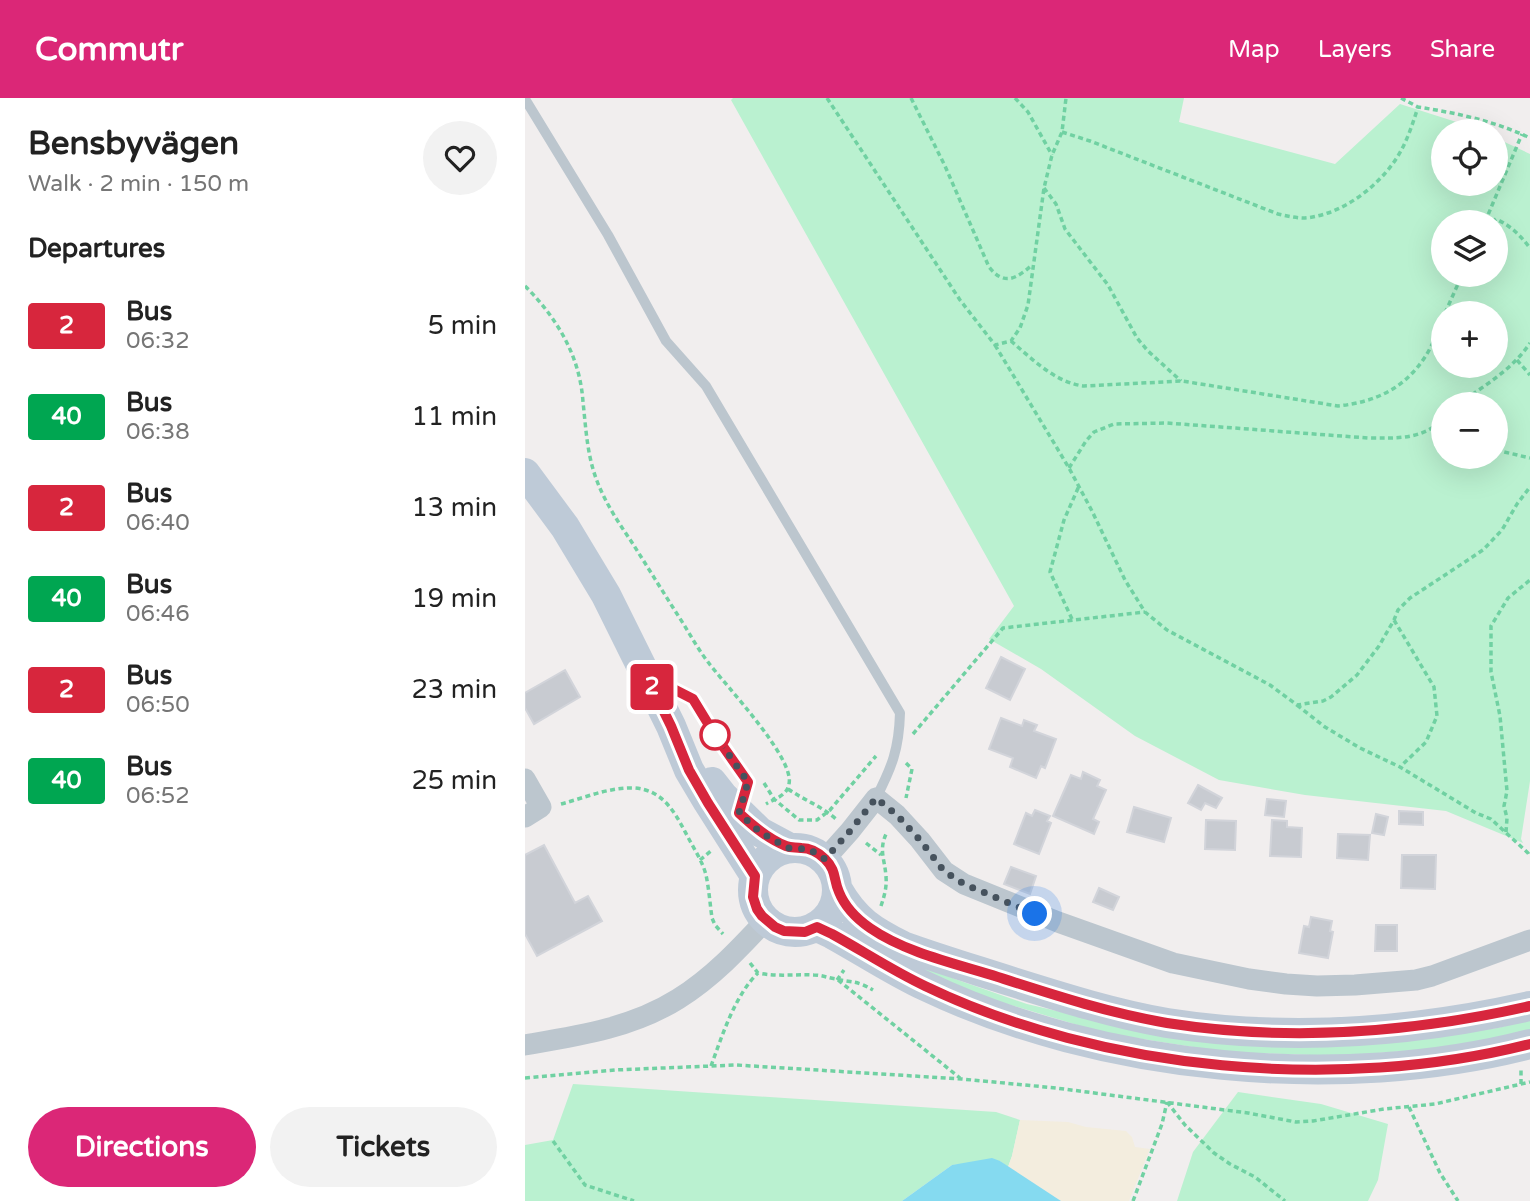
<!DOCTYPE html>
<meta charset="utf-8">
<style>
body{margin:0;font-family:"Varela Round",sans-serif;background:#f2f2f2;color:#222;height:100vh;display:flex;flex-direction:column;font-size:26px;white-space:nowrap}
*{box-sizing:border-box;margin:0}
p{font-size:23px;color:#767676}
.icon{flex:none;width:38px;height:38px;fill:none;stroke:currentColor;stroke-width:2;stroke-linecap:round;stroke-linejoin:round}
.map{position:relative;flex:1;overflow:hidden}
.details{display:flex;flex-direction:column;background:#fff;width:525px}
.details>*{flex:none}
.badge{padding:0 14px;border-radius:5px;font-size:24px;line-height:46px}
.controls{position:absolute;left:906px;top:21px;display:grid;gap:14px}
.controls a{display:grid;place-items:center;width:77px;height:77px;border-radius:50%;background:#fff;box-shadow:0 7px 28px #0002;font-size:35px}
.you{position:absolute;width:35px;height:35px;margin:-18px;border:5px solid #fff;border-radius:50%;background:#1a73e8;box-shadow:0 0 0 10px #1a73e833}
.map>.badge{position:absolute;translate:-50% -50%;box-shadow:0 0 0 4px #fff}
h2{padding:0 28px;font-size:26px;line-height:63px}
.round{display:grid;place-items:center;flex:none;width:74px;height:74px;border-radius:37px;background:#f2f2f2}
.overview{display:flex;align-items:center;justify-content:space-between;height:119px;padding:0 28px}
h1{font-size:33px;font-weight:700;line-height:52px}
.primary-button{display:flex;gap:14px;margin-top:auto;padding:14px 28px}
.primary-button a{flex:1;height:80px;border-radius:42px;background:#db2777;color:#fff;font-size:28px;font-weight:700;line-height:80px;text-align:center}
.primary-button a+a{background:#f2f2f2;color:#222}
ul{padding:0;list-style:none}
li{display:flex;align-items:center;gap:21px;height:91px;padding:0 28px}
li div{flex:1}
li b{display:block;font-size:26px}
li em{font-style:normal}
li .badge{min-width:77px;font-weight:700;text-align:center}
header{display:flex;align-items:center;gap:42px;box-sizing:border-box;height:98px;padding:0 35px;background:#db2777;color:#fff}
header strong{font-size:33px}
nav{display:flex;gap:38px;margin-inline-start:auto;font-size:24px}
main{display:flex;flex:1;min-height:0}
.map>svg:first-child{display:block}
</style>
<header>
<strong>Commutr</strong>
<nav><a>Map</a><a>Layers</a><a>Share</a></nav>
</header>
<main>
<section class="details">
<div class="overview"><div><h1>Bensbyvägen</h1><p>Walk · 2 min · 150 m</p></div><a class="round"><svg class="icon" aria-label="heart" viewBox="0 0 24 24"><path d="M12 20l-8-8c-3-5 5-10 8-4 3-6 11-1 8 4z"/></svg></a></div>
<h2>Departures</h2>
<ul>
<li><span class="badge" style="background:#d7263d;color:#fff">2</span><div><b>Bus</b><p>06:32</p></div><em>5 min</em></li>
<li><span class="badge" style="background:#00a651;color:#fff">40</span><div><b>Bus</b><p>06:38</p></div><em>11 min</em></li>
<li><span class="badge" style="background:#d7263d;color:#fff">2</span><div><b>Bus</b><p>06:40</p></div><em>13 min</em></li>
<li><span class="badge" style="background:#00a651;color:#fff">40</span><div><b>Bus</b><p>06:46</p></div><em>19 min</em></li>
<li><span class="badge" style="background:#d7263d;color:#fff">2</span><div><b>Bus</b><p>06:50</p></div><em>23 min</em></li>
<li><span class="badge" style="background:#00a651;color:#fff">40</span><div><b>Bus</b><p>06:52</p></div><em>25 min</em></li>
</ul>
<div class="primary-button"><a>Directions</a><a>Tickets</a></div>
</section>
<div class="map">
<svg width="1005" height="1103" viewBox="0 0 1005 1103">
<rect width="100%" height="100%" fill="#f1eeee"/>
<!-- green -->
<path fill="#baf1d0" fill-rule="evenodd" d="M208 0H659L654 24 810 66 875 6 947 29 957 33H919V86H971V40L1005 56V683L996 741 998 745 921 713 780 697 694 682 610 638 516 571 464 541 489 508 206 2ZM971 124V177H919V124ZM919 215H971V268H919ZM919 306H971V359H919Z
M371 855 430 881 502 906 583 925 873 944 972 930 1005 922V933L922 950 812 958 700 954 579 935 426 889Z
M48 986 471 1014 495 1022 487 1058 483 1069 475 1063 427 1067 377 1103H0V1047L28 1042Z
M713 994 796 1006 863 1026 853 1082 843 1103H652L668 1054Z"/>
<!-- sand -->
<path fill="#f3edde" d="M495 1022 543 1024 561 1029 601 1033 607 1039 610 1049 625 1051 604 1103H536L483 1069 487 1058Z"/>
<!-- water -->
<path fill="#85daf0" d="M467 1060 475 1063 536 1103H377L427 1067Z"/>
<!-- building -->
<path fill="#c8cbd1" stroke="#d2d4da" stroke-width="2" d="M476 559 500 571 485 602 461 590Z
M40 572 55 599 9 626 0 610V595Z
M476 620 497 628 499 622 512 627 509 633 531 641 520 670 516 668 511 680 485 669 488 660 464 651Z
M558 674 575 682 572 688 581 692 568 721 574 724 569 736 528 718 546 677 556 681Z
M673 687 697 700 691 710 680 705 676 712 663 705Z
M742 701 761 703 759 719 740 717Z
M609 709 646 720 639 744 602 734Z
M510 712 525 718 522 723 526 725 514 756 489 746 501 715 507 718Z
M874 713 898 714V727L874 726Z
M851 716 863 719 859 737 847 735Z
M681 722 711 723 710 752 680 751Z
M747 722 762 723V729L777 730 776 759 745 758Z
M813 736 845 737 843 762 812 760Z
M19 747 50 805 63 798 77 823 12 858 0 836V757Z
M877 757H911L910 791 876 790Z
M486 769 511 778 505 796 479 786Z
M574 790 594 799 588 812 568 804Z
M786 819 807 823 805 833 808 834 803 860 774 855 779 828 784 829Z
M851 827H872V853H850Z"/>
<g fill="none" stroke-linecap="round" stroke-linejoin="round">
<!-- path -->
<path stroke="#70d1a2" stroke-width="3.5" stroke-dasharray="5 3.5" stroke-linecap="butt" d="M302 0 435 202 470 247 486 243 495 230 503 207 519 90 527 57 537 34 541 0
M386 0 420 68 464 169C479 188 491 181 507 167
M490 0 503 14 527 57
M876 0 893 9
M537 34 565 43 753 116C762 118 771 120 780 120 815 117 849 92 869 64 881 47 887 28 893 9 931 15 970 23 1005 40
M519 90 531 106 540 131 583 187 612 240 623 253 656 283
M960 124 997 36
M967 124 971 121C986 128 995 137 1005 150
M0 188C32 220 55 258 58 304 61 331 62 357 72 383 80 404 93 424 106 443 122 468 138 494 154 519 164 534 172 550 183 564 200 587 270 660 264 686 262 698 249 701 241 706
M920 215 937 177
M486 243C507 261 531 285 559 288L657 283 813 308C850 304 879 291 900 259 908 247 913 232 919 219
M470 247 544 370 567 413 600 482 620 514 642 532 745 587 772 607 798 603 806 599 832 577 854 548 869 522 873 512 885 500 958 452 977 432 992 406 1005 389
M992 262 1005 277
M933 306C959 288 987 272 1005 245
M971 352 1005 360
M544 370 561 343 569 334 589 326 642 325 843 340C873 340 896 342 919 321
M547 521 525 474 539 422 554 388
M869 522 909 589 912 618 901 644 875 669
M772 607 800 629 835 650 875 669 951 715 966 721 1003 755 1005 759
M388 636 478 530 620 514
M381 665 387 671 381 700
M239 685 249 701 274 722H292L305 712 351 658
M263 691C279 702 296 708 311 721
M36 706C59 700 84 689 109 690 141 692 152 719 165 743 171 754 178 765 181 777 184 791 185 806 187 820L190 827 198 836
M981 734 982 720 979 708 982 693 975 618 966 574V528L983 500 1005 482
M341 745 356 757
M175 762 187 752
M356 808C359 799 362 789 361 779 360 761 353 752 362 734
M225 865 233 875C254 879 269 876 289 877 297 877 303 880 311 881 328 885 331 882 348 892
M312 882 319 872
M313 882 435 980
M186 968C197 938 210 897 233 875
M0 980 90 972 211 967 437 981 531 990 723 1015 771 1024 788 1023 859 1011 910 1006 1005 984
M996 986V971
M642 1004 660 1027 689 1055 705 1066 730 1079 760 1103
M884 1009 915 1075 933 1103
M28 1043 60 1087 109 1103
M608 1103 637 1026 642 1004"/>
<!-- lane -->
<path stroke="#bcc6ce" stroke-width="10" d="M0 1 83 137 141 243 181 288 375 615C374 651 367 669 351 700
M131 582 168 601 190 637 223 684 216 709"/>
<!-- street -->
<path stroke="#bcc6ce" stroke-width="21" d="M0 681 16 709 0 719
M300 761 325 733 351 700 372 717 395 742 419 773 439 786 533 824 648 865 724 881 761 886 792 888 830 887 891 882 907 878 1005 842
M0 947C53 938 107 930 153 901 187 880 214 851 241 822"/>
<!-- secondary -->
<path stroke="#becad7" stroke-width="30" d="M0 375 40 429 81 497 146 628 164 672 183 704 230 778
M187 684 198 698 235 734 263 749
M228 792a42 42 0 1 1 84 0a42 42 0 1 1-84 0Z
M313 792C330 822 348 833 378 848 414 861 451 872 488 884 539 900 590 916 642 925 764 944 885 935 1005 908
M292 829 307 836C338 853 368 873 400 888 576 972 816 995 1005 946"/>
</g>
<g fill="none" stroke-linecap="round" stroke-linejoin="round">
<defs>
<path id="line" d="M1005 908C886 935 763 944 642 925 584 915 529 897 473 879 432 866 381 855 345 830 332 821 320 809 314 794 308 781 312 773 300 761 294 755 285 750 276 750 271 749 266 750 261 748 243 741 228 728 214 715L223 684 190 637 168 601 121 577 146 628 164 672 183 705 230 778 228 799 232 811 237 818 250 829 259 833 280 834 292 829 307 836C338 853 368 873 400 888 577 973 814 995 1005 946"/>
</defs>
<!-- line casing -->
<use href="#line" stroke="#fff" stroke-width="16"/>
<!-- line -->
<use href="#line" stroke="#d7263d" stroke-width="10"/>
<!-- walk -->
<path stroke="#46525d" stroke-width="7" stroke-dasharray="0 12.6" d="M190 637 223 684 214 715 235 734 263 750 284 751 300 761 325 733 351 700 372 717 395 742 419 773 439 786 510 816"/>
</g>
<!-- markers -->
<circle fill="#fff" stroke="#d7263d" stroke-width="3.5" cx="190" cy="637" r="14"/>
</svg>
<div class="controls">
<a><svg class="icon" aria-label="locate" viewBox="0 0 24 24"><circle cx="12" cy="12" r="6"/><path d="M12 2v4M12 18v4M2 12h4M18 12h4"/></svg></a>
<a><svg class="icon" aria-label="layers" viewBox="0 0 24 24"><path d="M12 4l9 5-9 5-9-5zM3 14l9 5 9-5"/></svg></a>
<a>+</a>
<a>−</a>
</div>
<div class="you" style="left:510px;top:816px"></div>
<b class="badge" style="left:127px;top:589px;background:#d7263d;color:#fff">2</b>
</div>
</main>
